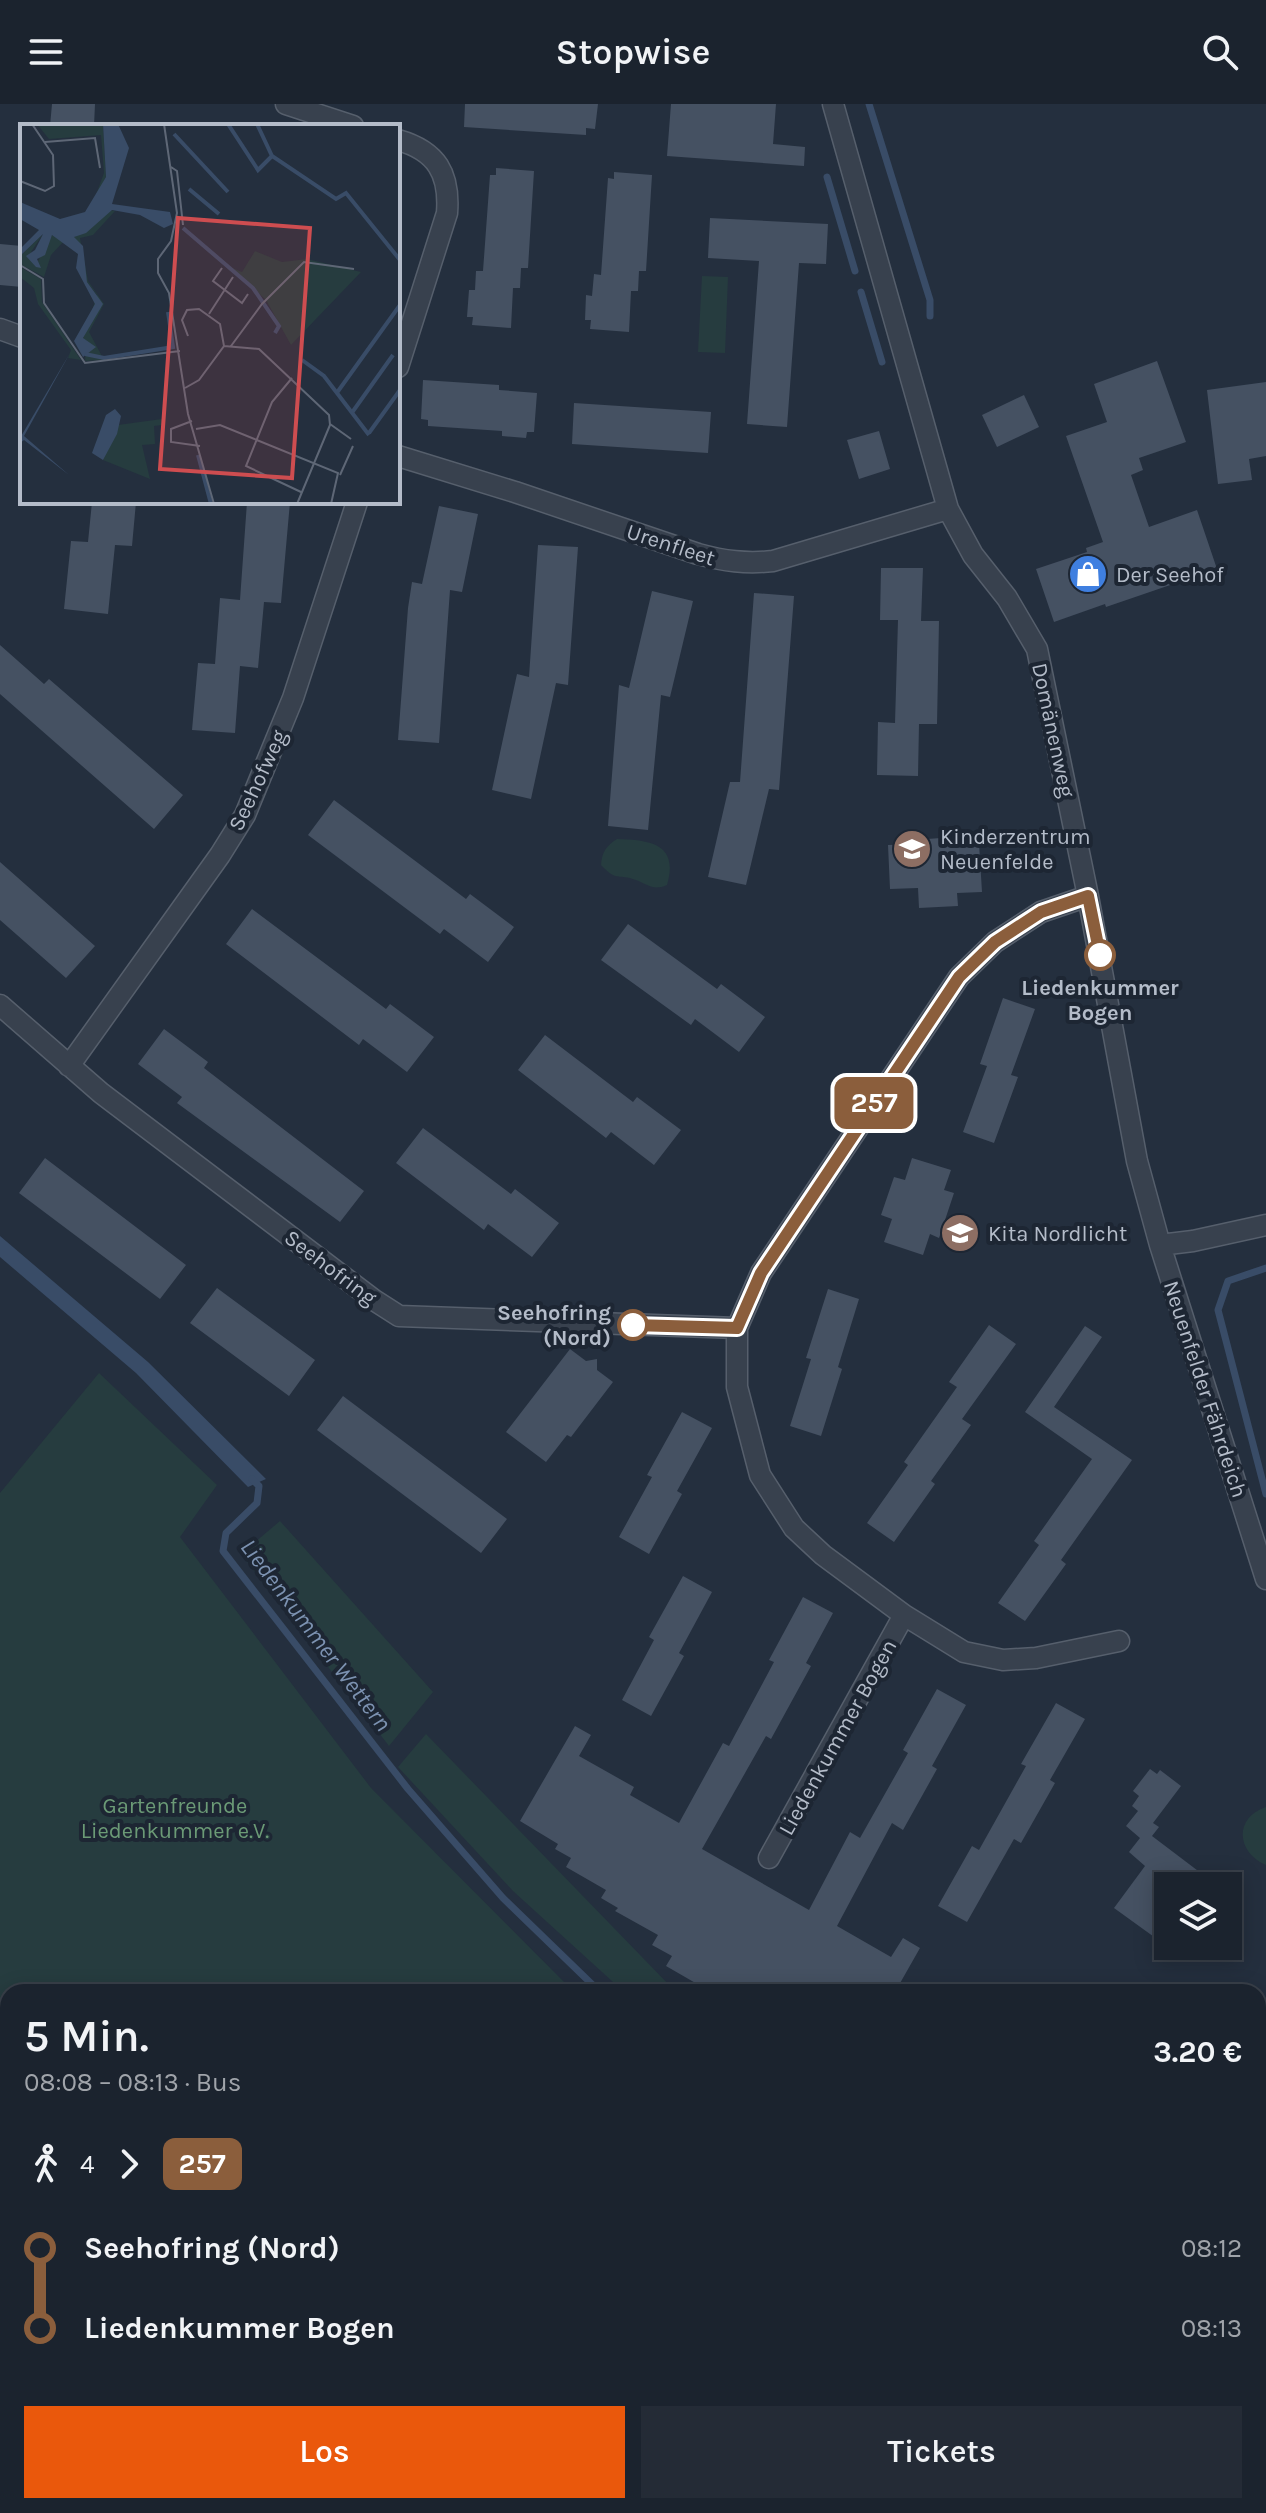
<!DOCTYPE html>
<html lang="de">
<meta charset="utf-8">
<style>
body{margin:0;font-family:Karla,sans-serif;background:#242b36;color:#f1f3f6;height:100vh;display:flex;flex-direction:column;font-size:30px;white-space:nowrap}
*{box-sizing:border-box;margin:0}
p{font-size:26px;color:#a0a4aa}
.icon{flex:none;width:44px;height:44px;fill:none;stroke:currentColor;stroke-width:2;stroke-linecap:round;stroke-linejoin:round}
.map{position:relative;flex:1;overflow:hidden}
.side{position:absolute;left:0px;top:1880px;width:1266px;height:530px;display:flex;flex-direction:column;background:#1b232e;border-radius:24px 24px 0 0;box-shadow:0 4px 20px #0003,0 0 0 2px #39404a}
.side>*{flex:none}
.badge{padding:0 16px;border-radius:12px;font-size:28px;line-height:52px}
.controls{position:absolute;left:1154px;top:1768px;display:grid;gap:16px}
.controls a{display:grid;place-items:center;width:88px;height:88px;border-radius:0px;background:#1b232e;box-shadow:0 4px 20px #0003,0 0 0 2px #39404a;font-size:40px}
.map>.badge{position:absolute;translate:-50% -50%;box-shadow:0 0 0 4px #fff}
.legs{display:flex;align-items:center;gap:12px;height:88px;padding:0 24px;font-size:26px}
.legs p{margin-inline-start:auto}
.overview{display:flex;align-items:center;justify-content:space-between;height:136px;padding:0 24px}
h1{font-size:44px;font-weight:600;line-height:60px}
.cta{display:flex;gap:16px;margin-top:auto;padding:16px 24px}
.cta a{flex:1;height:92px;border-radius:0px;background:#ea580c;color:#fff;font-size:32px;font-weight:600;line-height:92px;text-align:center}
.cta a+a{background:#242b36;color:#f1f3f6}
ul{padding:0 24px;list-style:none}
li{display:flex;align-items:center;gap:28px;height:80px;font-size:30px}
li i{display:grid;place-items:center;width:12px;height:100%;margin:0 10px;background:currentColor}
li i::after{content:'';width:20px;height:20px;margin:-10px;border:6px solid;border-radius:50%;background:#1b232e}
li p{margin-inline-start:auto}
li:first-child i{background:linear-gradient(#0000 50%,currentColor 0)}
li:last-child i{background:linear-gradient(currentColor 50%,#0000 0)}
header{display:flex;justify-content:space-between;align-items:center;height:104px;padding:0 24px;background:#1b232e;font-size:36px;font-weight:600}
.map>svg:first-child{display:block}
</style>
<header><svg class="icon" aria-label="menu" viewBox="0 0 24 24"><path d="M4 6h16M4 12h16M4 18h16"/></svg>Stopwise<svg class="icon" aria-label="search" viewBox="0 0 24 24"><circle cx="10" cy="10" r="6"/><path d="M15 15l6 6"/></svg></header>
<div class="map">
<svg width="1266" height="2409" viewBox="0 0 1266 2409">
<rect width="100%" height="100%" fill="#242f3e"/>
<!-- green -->
<path fill="#263c3f" d="M702 172 728 173 725 249 698 248Z
M617 735C651 736 679 740 667 781 653 787 649 781 636 776 618 769 618 779 601 761 602 748 606 742 617 735Z
M99 1269 217 1381 180 1433 371 1684 574 1888H8V2108L0 2107V1389Z
M280 1417 433 1588 389 1642 241 1450Z
M426 1630 673 1885 669 1888H624L513 1787 398 1663Z
M1266 1703V1761C1237 1749 1233 1714 1266 1703Z
M1266 2106V2409H1221L1222 2402H1258V2113Z"/>
<!-- water -->
<path fill="#394c67" d="M0 1132 148 1258 266 1375 248 1383 136 1269 0 1153Z"/>
<g fill="none" stroke-linecap="round" stroke-linejoin="round">
<!-- stream -->
<path stroke="#394c67" stroke-width="7" d="M869 0 930 196V212
M827 73 855 167
M861 188 882 258
M1266 1164 1228 1177 1218 1206 1266 1390
M252 1375 259 1382 257 1399 226 1429 223 1447 408 1685 503 1794 600 1888"/>
</g>
<!-- building -->
<path fill="#455162" d="M52 0H95L94 22H50Z
M465 0H598L595 25 586 24V31L464 23Z
M671 0H776L773 40 805 43 804 62 667 52Z
M496 64 534 67 528 164H521L520 184H513L511 224 472 221 473 213H467L469 186H475L476 167H483L490 71H496Z
M614 68 652 71 646 167H639L638 187H631L629 228 590 225 591 216H585L586 191 592 192 594 170 601 171 608 74 614 75Z
M710 114 828 120 826 160 799 159 787 323 747 320 759 157 708 154Z
M0 140 22 142V183L0 181Z
M1157 257 1186 338 1139 354 1143 366 1131 371 1149 423 1197 406 1217 465 1106 503 1105 500 1054 518 1036 465 1087 448 1086 444 1103 438 1066 332 1107 318 1094 280Z
M423 276 499 281V286L537 289 534 328H527L526 334 502 332V327L428 322V316L421 315Z
M1266 278V352L1249 355 1252 376 1218 380 1207 286Z
M1024 291 1039 323 997 343 982 311Z
M574 299 711 308 708 349 572 340Z
M879 327 890 365 859 375 847 336Z
M92 398H136L132 442 115 441 108 510 64 505 71 437 88 438Z
M247 398H290L281 499 264 498 258 564 240 562 235 629 192 626 198 559 215 560 220 494 240 496Z
M439 402 478 410 462 488 450 486 439 639 398 636 408 504 412 478 422 480Z
M538 441 578 443 568 581 556 579 531 695 492 686 517 570 529 573Z
M881 464H923L921 517H939L937 620H919L918 672 877 671 878 618 895 619 898 516H880Z
M652 487 693 497 670 593 661 591 648 726 608 722 619 581 629 584Z
M754 489 794 492 779 686 769 685 746 781 708 773 730 678H740Z
M0 541 44 580 49 575 183 691 154 725 0 590Z
M334 696 466 795 470 790 514 823 488 858 444 825 440 830 308 731Z
M955 733V741L979 739 982 788 957 789 958 802 919 804 918 784 890 785 888 741 913 740V736Z
M0 758 95 842 66 874 0 816Z
M252 805 386 905 390 900 434 933 407 968 363 935 359 941 226 840Z
M628 820 717 885 721 880 765 913 739 948 695 915 691 921 601 856Z
M1003 894 1035 905 1011 971 1018 973 994 1039 963 1028 987 962 980 960Z
M164 925 208 958 204 964 364 1087 340 1118 177 999 182 993 138 960Z
M545 931 633 998 637 993 681 1026 654 1061 611 1028 606 1034 518 966Z
M423 1024 511 1090 515 1085 559 1119 532 1153 488 1120 484 1126 396 1059Z
M45 1054 186 1161 160 1195 19 1089Z
M912 1054 951 1066 944 1086 954 1089 939 1134 930 1130 923 1151 884 1138 892 1115 881 1111 894 1073 905 1076Z
M217 1184 315 1256 289 1292 190 1219Z
M828 1185 859 1195 838 1263 842 1265 821 1332 790 1322 811 1255 806 1254Z
M989 1221 1016 1240 962 1315 971 1321 931 1377 935 1380 894 1438 867 1419 908 1361 904 1358 957 1283 949 1278Z
M1085 1222 1102 1233 1054 1303 1132 1356 1061 1456 1066 1460 1025 1517 998 1499 1039 1441 1034 1437 1092 1355 1025 1308Z
M570 1245 586 1257 597 1255V1266L613 1278 571 1333 567 1331 546 1358 506 1328Z
M343 1292 507 1415 481 1449 317 1326Z
M682 1308 712 1324 677 1387 682 1390 649 1450 619 1433 652 1373 647 1371Z
M683 1472 712 1488 679 1549 684 1552 651 1612 622 1596 654 1536 649 1533Z
M803 1493 833 1509 806 1559 811 1562 771 1635 766 1632 702 1745 809 1806 850 1728 860 1734 908 1649 903 1646 937 1585 966 1601 932 1662 937 1665 903 1726 892 1719 837 1822 891 1853 903 1834 920 1844 895 1888H711L666 1862 672 1852 652 1841 658 1831 615 1807 618 1804 601 1794 606 1786 566 1763 571 1754 555 1745 558 1740 520 1717 575 1622 591 1631 579 1652 634 1683 630 1691 679 1719 723 1639 729 1642 774 1558 769 1556Z
M1056 1599 1085 1615 1050 1676 1055 1679 1021 1739 1014 1735 967 1818 938 1802 972 1742 979 1746 1026 1662 1021 1660Z
M1150 1665 1157 1670 1160 1666 1181 1682 1153 1719 1159 1723 1152 1732 1218 1782H1168V1843L1114 1804 1145 1762 1129 1748 1140 1734 1126 1722 1138 1707 1132 1702 1139 1692 1133 1687Z"/>
<g fill="none" stroke-linecap="round" stroke-linejoin="round">
<defs>
<path id="minor" d="M286 0 353 22
M833 0 948 405 973 451 1007 494 1037 545 1088 792 1137 1057 1160 1141 1266 1475
M398 36C437 47 450 70 447 109L398 263
M0 225 22 233
M398 352 515 388 698 450C724 457 746 460 773 457L948 405
M1088 792 1041 808 995 838 959 873 761 1169 737 1224V1283L760 1371 794 1424 823 1451 904 1511 964 1548 1003 1556 1036 1554 1119 1537
M0 901 101 989 374 1196 399 1212 737 1224
M69 962 220 751 245 711 293 594 357 398
M1160 1141 1193 1137 1266 1121
M769 1754 904 1511
M1210 2409 1211 2402"/>
</defs>
<!-- minor casing -->
<use href="#minor" stroke="#565f6c" stroke-width="23"/>
<!-- minor -->
<use href="#minor" stroke="#38414e" stroke-width="20"/>
</g>
<g fill="none" stroke-linecap="round" stroke-linejoin="round">
<defs>
<path id="line-1" d="M633 1221 737 1224 761 1169 959 873 995 838 1041 808 1088 792 1100 851"/>
</defs>
<!-- line-1 casing -->
<use href="#line-1" stroke="#fff" stroke-width="18"/>
<!-- line-1 -->
<use href="#line-1" stroke="#8b5e3c" stroke-width="12"/>
</g>
<!-- icons -->
<defs>
<symbol id="shop-disc" viewBox="-11 -11 22 22"><circle r="9.5" fill="#3f7fe0" stroke="#1d2633"/><path d="M-5-2.5h2.3a2.7 3.5 0 0 1 5.4 0H5L5.5 6h-11ZM-1.5-2.5h3a1.5 2.3 0 0 0-3 0Z" fill="#fff"/></symbol>
<symbol id="school-disc" viewBox="-11 -11 22 22"><circle r="9.5" fill="#8d6e63" stroke="#1d2633"/><path d="M0-5L7-2L0 1L-7-2ZM-4 1L0 2.5L4 1V4Q0 6-4 4Z" fill="#fff"/></symbol>
</defs>
<g fill-rule="evenodd">
<use href="#shop-disc" x="1066" y="448" width="44" height="44"/>
<use href="#school-disc" x="890" y="723" width="44" height="44"/>
<use href="#school-disc" x="938" y="1107" width="44" height="44"/>
</g>
<!-- markers -->
<g fill="#fff" stroke="#8b5e3c" stroke-width="4">
<circle cx="1100" cy="851" r="14"/>
<circle cx="633" cy="1221" r="14"/>
</g>
<g text-anchor="middle" stroke-width="8" stroke-linejoin="round" paint-order="stroke">
<!-- street labels -->
<g font-size="22" fill="#b4bcc9" stroke="#1d2633">
<text transform="translate(671 440) rotate(18)" y="8">Urenfleet</text>
<text transform="translate(1054 626) rotate(78)" y="8">Domänenweg</text>
<text transform="translate(257 676) rotate(-65)" y="8">Seehofweg</text>
<text transform="translate(331 1163) rotate(37)" y="8">Seehofring</text>
<text transform="translate(1206 1285) rotate(72)" y="8">Neuenfelder Fährdeich</text>
<text transform="translate(837 1633) rotate(-61)" y="8">Liedenkummer Bogen</text>
</g>
<!-- poi labels -->
<g font-size="22" fill="#b4bcc9" stroke="#1d2633" text-anchor="start">
<text x="1116" y="478">Der Seehof</text>
<text x="940" y="740">Kinderzentrum<tspan x="940" dy="25">Neuenfelde</tspan></text>
<text x="988" y="1137">Kita Nordlicht</text>
</g>
<!-- stop labels -->
<g font-size="22" font-weight="bold" fill="#b4bcc9" stroke="#1d2633">
<text x="1100" y="891">Liedenkummer<tspan x="1100" dy="25">Bogen</tspan></text>
<text x="611" y="1216" text-anchor="end">Seehofring<tspan x="611" dy="25">(Nord)</tspan></text>
</g>
<!-- park labels -->
<g font-size="22" fill="#6b9a76" stroke="#1d2633">
<text x="175" y="1709">Gartenfreunde<tspan x="175" dy="25">Liedenkummer e.V.</tspan></text>
</g>
<!-- water labels -->
<g font-size="24" font-style="italic" fill="#7c92b1" stroke="#1d2633">
<text transform="translate(316 1531) rotate(53)" y="8">Liedenkummer Wettern</text>
</g>
</g>
<!-- overview -->
<g transform="translate(20 20)">
<rect width="380" height="380" fill="#242f3e"/>
<path d="M17 0H83L86 53 73 79 84 49 81 11 29 15ZM88 86 95 87 73 111 60 114 68 157 84 180 69 208 84 236 65 237 66 226 74 224 63 215 77 171 67 158 54 113ZM23 110 11 128 17 139 32 111 45 116 31 131 24 153 0 140V132ZM235 127 262 138 287 135 341 148 271 221 246 176 210 143 222 148ZM0 143 21 155 22 178 61 236 48 234 51 226 18 180 14 164 0 153ZM142 295V301L134 302 135 320 122 321 130 355 83 336 98 301Z" fill="#263c3f"/>
<path d="M83 0H98L109 24 92 80 150 88 153 100 144 104 120 91 92 86 66 109 54 113 63 122 67 158 83 180 63 214 76 223 63 233 54 217 75 180 56 144 58 130 32 111 25 131 17 135 21 144 16 143 6 132 15 126 23 110 0 132V125L19 106 0 95V78L40 95 65 88 86 53ZM50 229 4 312 49 351 4 316 0 319V314ZM95 285 101 292 97 310 83 336 72 329 86 291Z" fill="#394c67"/>
<path fill="none" stroke="#394c67" stroke-width="4" d="M208 0 238 46 251 33M237 0 252 32 316 75 326 69 380 136M154 10 208 68M169 65 199 90M163 104 233 164 259 202 255 209M65 230 84 234 153 223 148 188M282 236 304 252 349 311M316 270 380 181M331 290 373 231M349 309 380 266M178 331 191 380"/>
<path fill="none" stroke="#5e6776" stroke-width="2" d="M144 0 157 89 151 117 138 135V149L149 169 168 290 194 380M25 18 75 14 80 44M151 43 157 47 163 101M0 57 25 67 34 62 33 31 12 0M0 141 23 155 24 179 65 239 160 227M202 144 193 157 222 179 228 170M189 190 213 153M204 222 239 225 309 291 310 301 277 380M211 222 242 180 284 138 334 145M272 254 252 278 226 342 281 368M165 264 179 256 204 222 200 200 179 185 167 186 162 196 168 212M172 297 151 305V318L180 322M310 300 331 315M176 305 200 301 318 349 311 380M320 351 333 322"/>
<path fill="#ce4d50" fill-opacity="0.15" stroke="#ce4d50" stroke-width="4" d="M158 94 290 104 272 354 140 345Z"/>
<rect width="380" height="380" fill="none" stroke="#b4bcc9" stroke-width="4"/>
</g>
</svg>
<div class="controls">
<a><svg class="icon" aria-label="layers" viewBox="0 0 24 24"><path d="M12 4l9 5-9 5-9-5zM3 14l9 5 9-5"/></svg></a>
</div>
<b class="badge" style="left:874px;top:999px;background:#8b5e3c;color:#fff">257</b>
<section class="side">
<div class="overview"><div><h1>5 Min.</h1><p>08:08 – 08:13 · Bus</p></div><b>3.20 €</b></div>
<div class="legs"><svg class="icon" aria-label="walk" viewBox="0 0 24 24"><circle cx="13" cy="4" r="2"/><path d="M13 8l-2 6 4 7M11 14l-3 7M7 12l3-4h3l4 4"/></svg>4<svg class="icon" aria-label="forward" viewBox="0 0 24 24"><path d="M9 5l7 7-7 7"/></svg><b class="badge" style="background:#8b5e3c;color:#fff">257</b></div>
<ul>
<li><i style="color:#8b5e3c"></i><b>Seehofring (Nord)</b><p>08:12</p></li>
<li><i style="color:#8b5e3c"></i><b>Liedenkummer Bogen</b><p>08:13</p></li>
</ul>
<div class="cta"><a>Los</a><a>Tickets</a></div>
</section>
</div>
